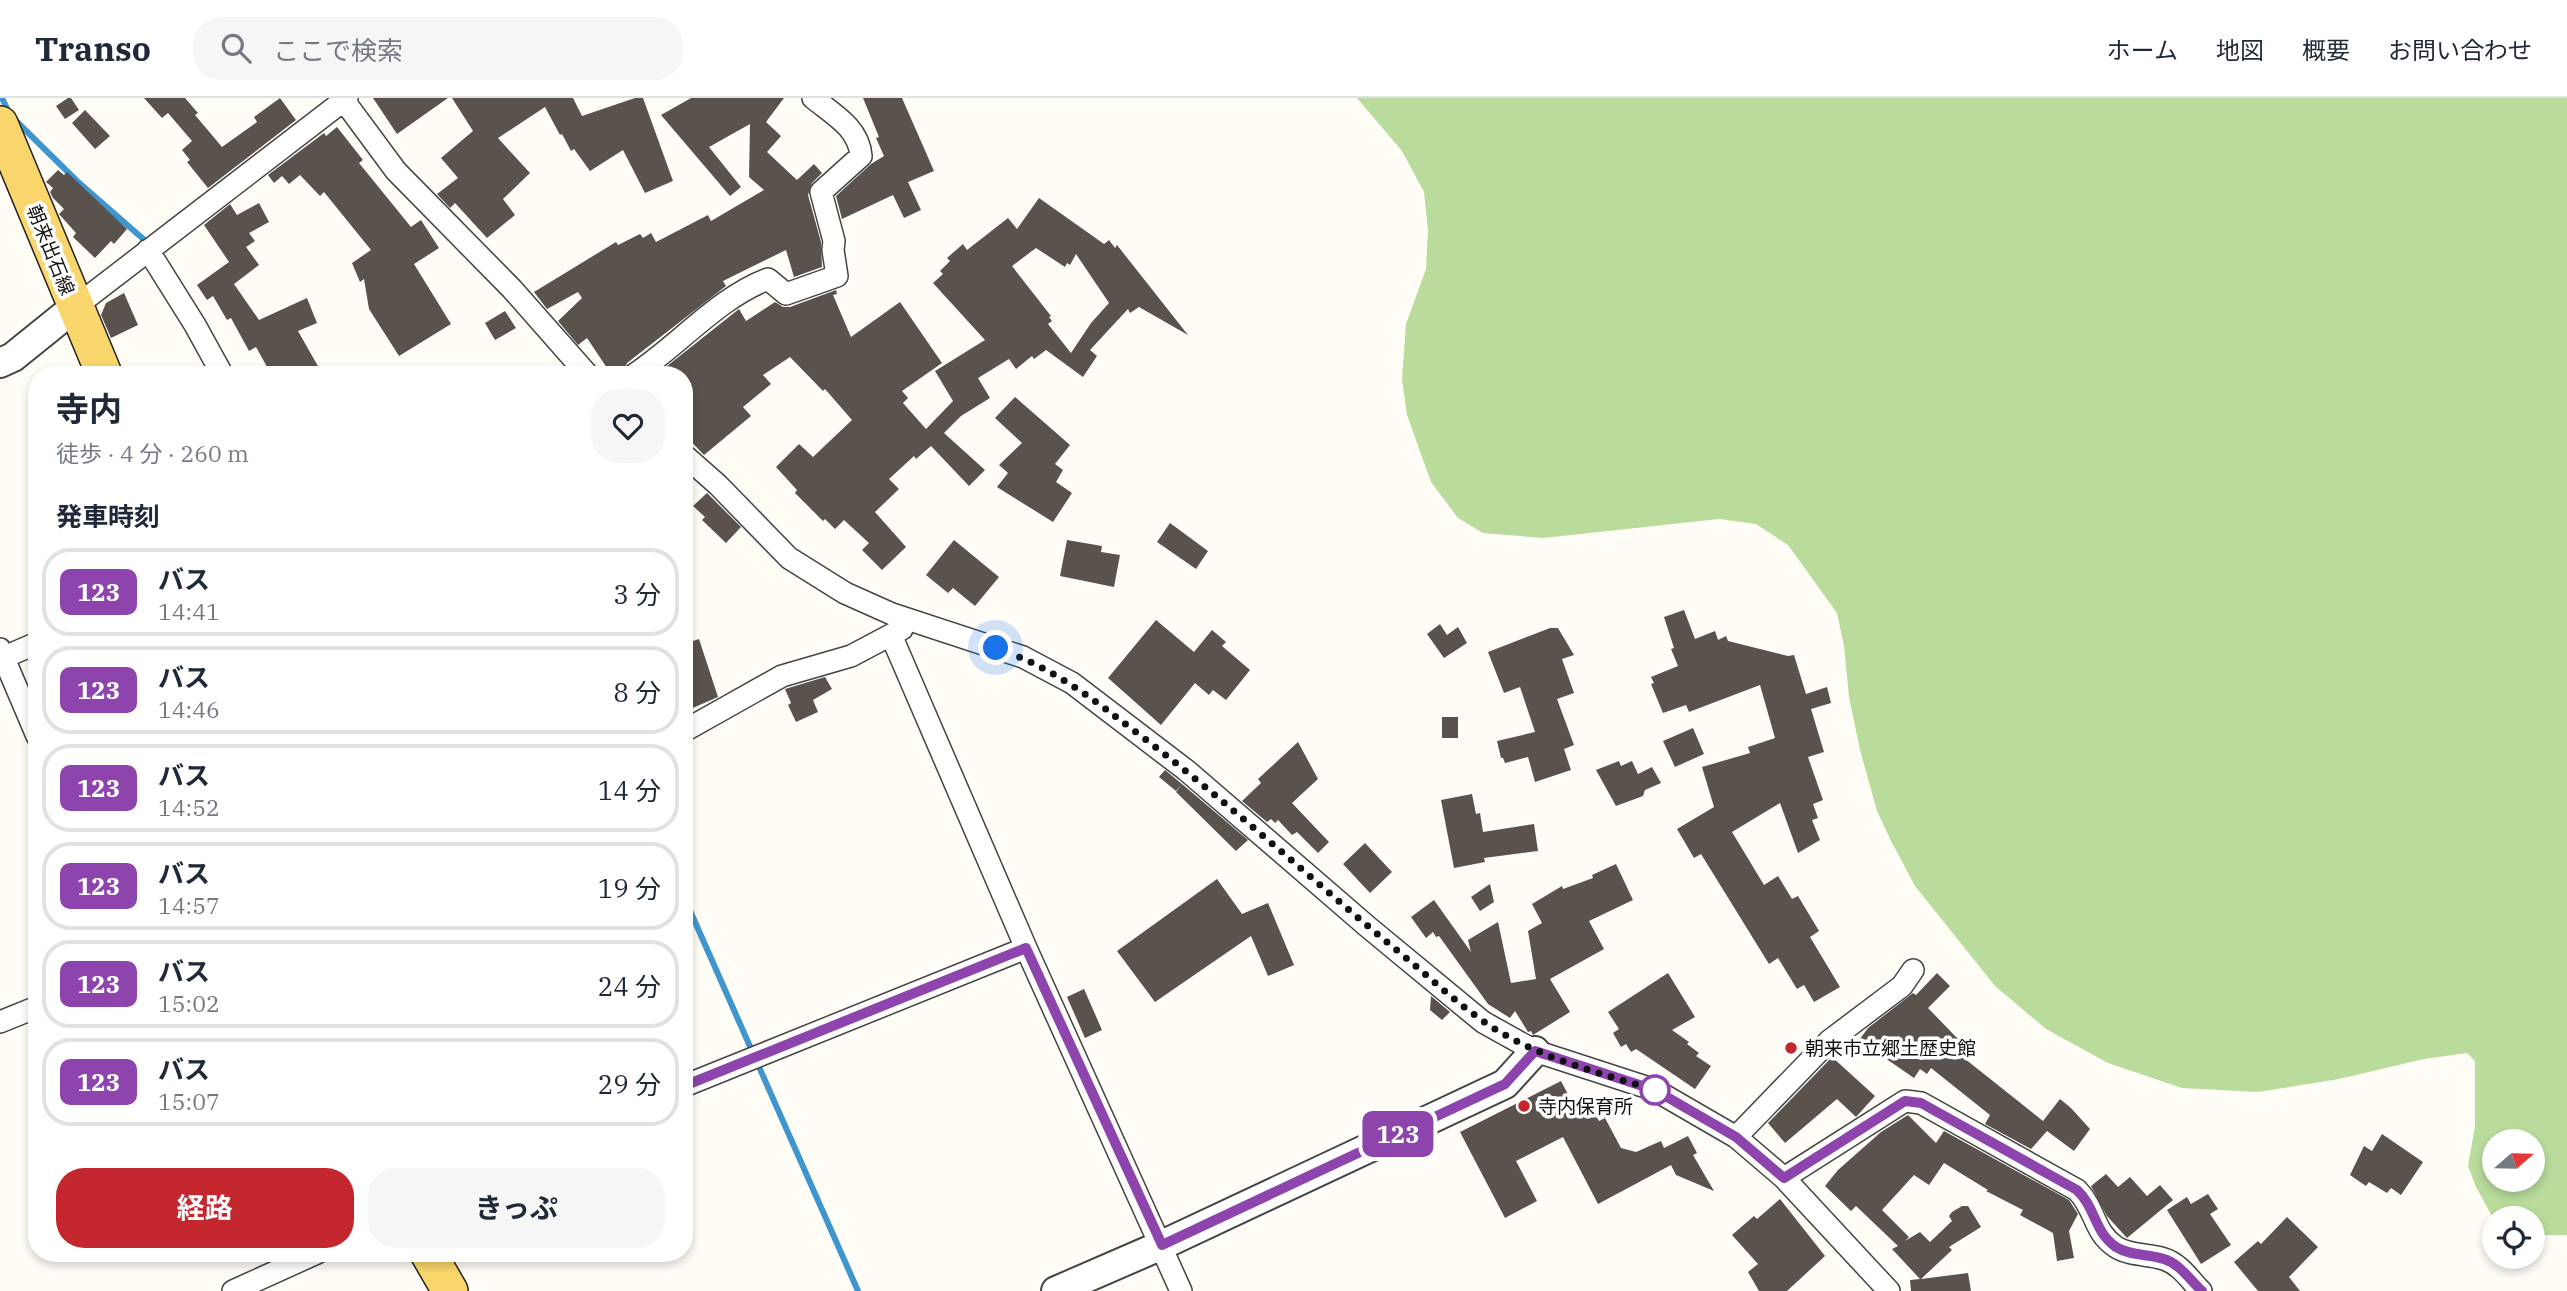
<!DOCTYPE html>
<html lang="ja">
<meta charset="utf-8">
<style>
body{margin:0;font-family:"IBM Plex Serif","Noto Sans JP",serif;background:#f6f6f7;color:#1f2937;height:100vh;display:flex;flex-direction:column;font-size:26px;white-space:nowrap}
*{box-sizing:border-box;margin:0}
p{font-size:23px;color:#747a83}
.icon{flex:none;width:38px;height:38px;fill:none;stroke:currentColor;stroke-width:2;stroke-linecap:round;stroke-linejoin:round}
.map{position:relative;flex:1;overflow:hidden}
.drawer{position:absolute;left:28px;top:268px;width:665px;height:896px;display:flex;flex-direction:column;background:#fff;border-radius:28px;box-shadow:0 4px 10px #0003}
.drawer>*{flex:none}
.badge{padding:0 14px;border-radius:10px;font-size:24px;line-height:46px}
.needle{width:46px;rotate:70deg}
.fabs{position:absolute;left:2482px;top:1031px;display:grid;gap:14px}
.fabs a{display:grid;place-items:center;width:63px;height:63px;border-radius:50%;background:#fff;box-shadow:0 4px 10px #0003;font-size:35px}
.you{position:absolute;width:35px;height:35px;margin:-18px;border:5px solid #fff;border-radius:50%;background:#1a73e8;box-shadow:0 0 0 10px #1a73e833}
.map>.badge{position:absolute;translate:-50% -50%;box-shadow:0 0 0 4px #fff}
h2{padding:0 28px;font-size:26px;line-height:63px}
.round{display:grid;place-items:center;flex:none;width:74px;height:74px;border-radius:28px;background:#f6f6f7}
.overview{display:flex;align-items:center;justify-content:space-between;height:119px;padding:0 28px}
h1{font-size:33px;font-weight:700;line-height:52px}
.action{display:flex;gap:14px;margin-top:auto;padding:14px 28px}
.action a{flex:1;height:80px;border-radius:28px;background:#c4262e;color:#fff;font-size:28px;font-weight:700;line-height:80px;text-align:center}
.action a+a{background:#f6f6f7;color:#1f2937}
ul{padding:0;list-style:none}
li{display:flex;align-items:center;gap:21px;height:88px;margin:0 14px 10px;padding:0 14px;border:4px solid #e0e1e3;border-radius:28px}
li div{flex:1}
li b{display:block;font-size:26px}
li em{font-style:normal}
li .badge{min-width:77px;font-weight:700;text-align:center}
header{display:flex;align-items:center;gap:42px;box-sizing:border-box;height:98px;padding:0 35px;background:#fff;border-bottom:2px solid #e0e1e3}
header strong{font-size:33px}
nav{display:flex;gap:38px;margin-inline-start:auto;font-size:24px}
.search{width:490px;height:63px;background:#f6f6f7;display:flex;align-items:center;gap:18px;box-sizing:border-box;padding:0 24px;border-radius:28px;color:#747a83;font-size:26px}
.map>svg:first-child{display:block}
</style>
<header>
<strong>Transo</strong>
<div class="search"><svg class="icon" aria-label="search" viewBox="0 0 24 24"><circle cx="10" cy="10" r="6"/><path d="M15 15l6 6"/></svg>ここで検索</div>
<nav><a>ホーム</a><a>地図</a><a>概要</a><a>お問い合わせ</a></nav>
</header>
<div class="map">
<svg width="2567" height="1193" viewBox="0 0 2567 1193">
<rect width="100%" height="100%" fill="#fffdf5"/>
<!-- forest -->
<path fill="#b9dc9c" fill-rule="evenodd" d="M1357 0H2567V1137H2532V1120L2494 1122 2476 1089 2468 1068 2475 1028V963L2467 955 2424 961 2339 981 2258 994 2182 990 2108 965 2046 931 1995 888 1915 788 1891 743 1877 713 1860 652 1849 599 1844 548 1837 515 1788 447 1756 426 1719 421 1543 440 1483 435 1458 420 1431 384 1407 317 1402 281 1406 226 1426 171 1428 133 1424 94 1402 53ZM2494 1043H2532V1082H2494Z"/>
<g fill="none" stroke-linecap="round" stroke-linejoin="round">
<!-- stream -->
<path stroke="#3f96cf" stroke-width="6" d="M2 0 10 17 77 83 149 146
M684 799 858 1193"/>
</g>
<!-- building -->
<path fill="#5a524d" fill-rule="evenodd" d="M68 0H71L79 12 65 21 56 8Z
M144 0H185L198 15 195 17 222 49 257 24 254 19 280 0 296 22 208 90 187 64 190 62 182 52 192 43 168 15 162 20Z
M373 0H448L397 36Z
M452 0H573L582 18 635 0H643L673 83 645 95 623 52 590 73 574 51 571 53 562 36 560 37 545 9 498 40 530 75 503 101 515 117 487 140 455 105 450 110 437 96 458 80 441 60 473 33Z
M691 0H784L766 24 781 38 767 54 797 82 814 66 822 75 812 85 808 97 821 144 822 169 794 179 786 152 723 183 726 188 627 265 622 276H615L610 269 607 270 587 240 578 247 558 223 582 200 578 194 547 211 534 194 616 144 618 147 640 136 643 140 651 135 656 144 708 117 711 123 764 92 749 79 750 26 709 49 741 89 730 98 661 17Z
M863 0H902L934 73 908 84 921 112 904 120 893 97 842 121 836 98 871 66 884 58 876 40 879 39Z
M85 12 110 38 95 51 72 25Z
M337 29 363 62 359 65 411 129 421 122 439 150 414 166 451 226 399 258 369 211 364 181 360 184 352 165 371 152 324 94 320 98 300 77 289 86 282 78 274 85 268 77 324 35 326 38Z
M58 72 64 77 67 74 127 131 114 146 111 143 95 160 73 139 76 135 59 116 64 111 53 100 50 94 53 90 46 84Z
M1039 100 1104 146 1109 142 1115 150 1117 147 1188 237 1139 209 1130 215 1128 211 1090 252 1097 258 1083 279 1046 252 1034 261 1032 258 1016 271 1009 261 978 280 990 300 961 318 944 335 985 372 969 388 931 348 916 361 914 358 889 381 899 391 875 414 906 449 882 472 862 452 869 445 844 422 835 431 825 421 823 423 795 395 797 392 776 369 799 346 813 359 852 322 825 291 823 293 790 259 763 277 771 286 743 309 751 318 704 357 684 336V276H657L739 211 746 223 775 204 783 209H790L836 192 837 196 833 197 851 239 900 204 942 265 902 293 908 300 903 305 926 331 953 303 935 273 985 242 933 185 943 176 940 173 950 163 947 160 963 146 967 152 1008 120 1017 131ZM1036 150 1065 169 1067 165 1070 167 1076 156 1109 205 1091 225 1071 255 1048 226 1052 223 1049 219 1051 218 1012 168Z
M259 105 269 124 249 135 255 143 246 149 259 167 234 186 259 222 307 200 317 225 298 233 319 270 305 276H271L256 249 249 253 231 220 227 222 213 198 207 202 197 187 229 164 204 127 230 106 237 117Z
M124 195 138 227 111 240 101 217 106 205Z
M505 213 516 230 495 242 485 225Z
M1015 299 1070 347 1055 366 1063 372 1056 384 1072 395 1053 424 997 389 1008 375 999 367 1022 345 995 320Z
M707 395 741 429 726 445 702 422 705 419 693 408Z
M1170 425 1208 453 1196 471 1157 444Z
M954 442 999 479 975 508 953 490 948 495 926 477Z
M1067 442 1102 448 1101 454 1120 457 1114 489 1060 478Z
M1684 512 1695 541 1715 533 1718 542 1726 538 1728 543 1788 558 1794 557 1806 596 1827 589 1831 605 1811 611 1824 654 1808 659 1823 702 1813 706 1818 720 1812 722 1820 742 1798 755 1780 705 1732 734 1764 787 1778 778 1792 801 1798 798 1819 833 1810 839 1840 889 1814 904 1804 887 1797 891 1778 860 1769 866 1701 756 1694 760 1677 731 1714 709 1702 669 1750 655 1748 649 1775 640 1760 587 1689 614 1686 607 1663 615 1651 586 1654 585 1651 579 1678 568 1671 551 1674 550 1664 519Z
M1156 522 1194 554 1212 532 1226 544 1222 548 1250 572 1226 602 1213 592 1209 597 1195 585 1161 627 1108 580Z
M1440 526 1447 537 1458 529 1467 545 1444 560 1427 536Z
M1550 530H1558L1574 557 1562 561 1574 595 1557 601 1574 647 1564 651 1571 672 1535 684 1528 659 1505 665 1503 660H1501L1497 643 1535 634 1520 589 1504 595 1488 554Z
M699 541 718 599 688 612 684 601V546Z
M825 579 832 591 813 602 818 614 796 624 788 607 791 605 785 591Z
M1442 619H1458V640H1442Z
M1693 630 1704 656 1675 669 1663 643Z
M1298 644 1318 681 1292 705 1329 744 1318 755 1297 734 1292 737 1278 722 1275 725 1271 721 1267 724 1242 703 1261 685 1258 681Z
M1619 663 1621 668 1632 663 1638 676 1652 669 1661 685 1645 692 1643 698 1616 708 1596 672Z
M1165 672 1182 686 1176 693 1159 679Z
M1182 686 1248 742 1236 753 1176 694Z
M1472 696 1476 716 1480 715 1483 734 1534 726 1538 753 1484 760 1485 764 1454 770 1441 702Z
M1365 745 1392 774 1370 795 1343 766Z
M1616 766 1633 802 1589 823 1604 851 1550 881 1570 914 1533 937 1531 933 1528 934 1515 913 1510 920 1488 906 1439 838 1436 839 1433 834 1426 840 1411 819 1434 802 1471 854 1468 842 1498 824 1511 885 1536 881 1528 833 1542 825 1532 806 1562 788 1563 791 1593 780 1592 777Z
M1217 781 1242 816 1268 805 1294 867 1268 878 1251 838 1155 904 1117 853Z
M1490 786 1494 804 1480 813 1471 799Z
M1668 875 1695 919 1672 932 1689 944 1687 946 1699 955 1696 958 1711 968 1695 991 1636 951 1631 954 1626 946 1621 949 1613 935 1619 931 1608 914Z
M1937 875 1950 888 1928 910 1958 941 1950 949 2043 1023 2060 1001 2071 1010 2090 1031 2074 1053 2047 1033 2031 1051 1985 1026 1990 1017 1931 970 1927 976 1920 971 1914 980 1859 942 1868 930 1913 895 1916 897Z
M1084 891 1102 932 1085 940 1067 899Z
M1431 898 1450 914 1442 922 1430 912Z
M1832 959 1875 998 1856 1019 1837 1001 1785 1045 1768 1025Z
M1561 983 1572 1004 1585 997 1599 1023 1605 1020 1621 1050 1636 1054 1661 1043 1664 1050 1688 1038 1697 1055 1693 1057 1714 1093 1676 1077 1671 1067 1598 1106 1563 1039 1516 1063 1537 1103 1505 1120 1460 1034Z
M1908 1017 1936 1045 1944 1033 2069 1102 2078 1116 2069 1133 2074 1160 2057 1163 2053 1135 2020 1117 2023 1112 1986 1093 1988 1092 1944 1065 1929 1087 1914 1077 1882 1112 1909 1139 1905 1143 1920 1134 1930 1144 1952 1123 1949 1118 1952 1114 1962 1108H1968L1981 1129 1949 1149 1952 1152 1921 1181 1968 1175 1971 1193H1911L1910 1182 1920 1181 1892 1151 1898 1148 1856 1108 1851 1113 1825 1088 1838 1072 1881 1034Z
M2382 1036 2423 1064 2401 1097 2391 1090 2387 1095 2369 1084 2366 1088 2350 1077 2364 1048 2372 1053Z
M2106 1076 2118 1089 2130 1079 2147 1098 2160 1087 2173 1102 2127 1140 2107 1118 2091 1088Z
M2208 1096 2218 1111 2210 1116 2231 1147 2201 1166 2167 1112 2187 1099 2191 1106Z
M1780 1101 1825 1158 1787 1193H1759L1748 1174 1758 1166 1732 1137 1754 1118 1757 1121Z
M2287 1119 2318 1149 2289 1179 2300 1193H2258L2234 1164 2258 1143 2261 1146Z"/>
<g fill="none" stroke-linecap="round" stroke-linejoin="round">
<defs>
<path id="minor" d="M342 0 396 73 512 191 587 276
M148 152 195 227 222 276
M75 209 347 0
M635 276C680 246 718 200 768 181L786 196 837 178 833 152 834 143 821 94 861 58C859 30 833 16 813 0
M684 357 718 387 789 460 845 495 892 516 1023 559 1072 585 1186 672 1368 829 1483 924 1535 953 1655 992 1736 1039 1784 1080 1889 1193
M891 537 1026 850 1181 1193
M0 551 37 638
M0 561 37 545
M684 633 782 578 851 558 902 531
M0 924 37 909
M684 988 1026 850
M1736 1039 1829 943 1902 888 1913 872
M1784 1080 1905 1003 1921 1005 2077 1092C2096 1111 2093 1134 2116 1149 2130 1158 2149 1156 2164 1161 2180 1166 2190 1182 2201 1193
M233 1193 317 1155"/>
<path id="tertiary" d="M0 265 13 259 75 209
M1056 1193 1162 1147 1505 986 1535 953"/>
<path id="primary" d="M0 26 104 276
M428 1155 450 1193"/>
</defs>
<!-- minor casing -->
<use href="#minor" stroke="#444" stroke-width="24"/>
<!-- tertiary casing -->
<use href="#tertiary" stroke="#444" stroke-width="32"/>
<!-- primary casing -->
<use href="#primary" stroke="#222" stroke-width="38"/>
<!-- minor -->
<use href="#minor" stroke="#fff" stroke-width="21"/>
<!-- tertiary -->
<use href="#tertiary" stroke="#fff" stroke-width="28"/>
<!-- primary -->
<use href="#primary" stroke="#f9d66b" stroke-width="35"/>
</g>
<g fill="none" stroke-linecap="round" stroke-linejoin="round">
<defs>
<path id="line" d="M684 988 1026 850 1162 1147 1505 986 1535 953 1655 992 1736 1039 1784 1080 1905 1003 1921 1005 2077 1092C2096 1110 2094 1134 2116 1149 2130 1158 2149 1156 2164 1161 2180 1166 2190 1182 2202 1193"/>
</defs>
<!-- line casing -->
<use href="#line" stroke="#fff" stroke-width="16"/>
<!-- line -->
<use href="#line" stroke="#8e44ad" stroke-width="10"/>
<!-- walk -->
<path stroke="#111" stroke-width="7" stroke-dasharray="0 12.6" d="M996 550C1054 570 1093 601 1141 638 1232 707 1316 786 1405 859 1431 881 1456 904 1483 923 1534 959 1597 974 1655 992"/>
</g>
<!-- markers -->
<g fill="#c4262e" stroke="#fff" stroke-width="2.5">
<circle cx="1791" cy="950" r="7"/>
<circle cx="1524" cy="1008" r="7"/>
</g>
<circle fill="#fff" stroke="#8e44ad" stroke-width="3.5" cx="1655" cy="992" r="14"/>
<g text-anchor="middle" stroke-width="7" stroke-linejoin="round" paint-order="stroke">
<!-- street labels -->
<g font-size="19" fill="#111" stroke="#fff">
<text transform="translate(51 152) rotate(68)" y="7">朝来出石線</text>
</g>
<!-- poi labels -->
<g font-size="19" fill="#111" stroke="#fff" text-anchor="start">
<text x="1805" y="957">朝来市立郷土歴史館</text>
<text x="1538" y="1015">寺内保育所</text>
</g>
</g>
</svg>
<div class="fabs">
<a><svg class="needle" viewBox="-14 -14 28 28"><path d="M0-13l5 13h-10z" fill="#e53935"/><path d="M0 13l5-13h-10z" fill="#747a83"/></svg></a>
<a><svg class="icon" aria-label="locate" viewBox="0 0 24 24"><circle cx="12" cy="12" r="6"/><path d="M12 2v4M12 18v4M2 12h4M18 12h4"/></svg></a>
</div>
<div class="you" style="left:996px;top:550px"></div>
<b class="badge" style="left:1398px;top:1036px;background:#8e44ad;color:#fff">123</b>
<section class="drawer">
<div class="overview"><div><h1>寺内</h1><p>徒歩 · 4 分 · 260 m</p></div><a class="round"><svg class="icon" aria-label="heart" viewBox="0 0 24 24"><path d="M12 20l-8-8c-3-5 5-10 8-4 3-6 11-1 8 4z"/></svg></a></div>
<h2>発車時刻</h2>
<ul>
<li><span class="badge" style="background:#8e44ad;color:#fff">123</span><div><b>バス</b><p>14:41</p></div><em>3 分</em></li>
<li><span class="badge" style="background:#8e44ad;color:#fff">123</span><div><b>バス</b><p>14:46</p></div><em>8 分</em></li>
<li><span class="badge" style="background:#8e44ad;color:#fff">123</span><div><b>バス</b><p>14:52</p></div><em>14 分</em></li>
<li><span class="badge" style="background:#8e44ad;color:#fff">123</span><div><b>バス</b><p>14:57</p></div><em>19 分</em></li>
<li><span class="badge" style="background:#8e44ad;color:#fff">123</span><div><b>バス</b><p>15:02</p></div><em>24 分</em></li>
<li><span class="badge" style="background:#8e44ad;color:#fff">123</span><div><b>バス</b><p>15:07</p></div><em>29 分</em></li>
</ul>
<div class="action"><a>経路</a><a>きっぷ</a></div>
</section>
</div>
